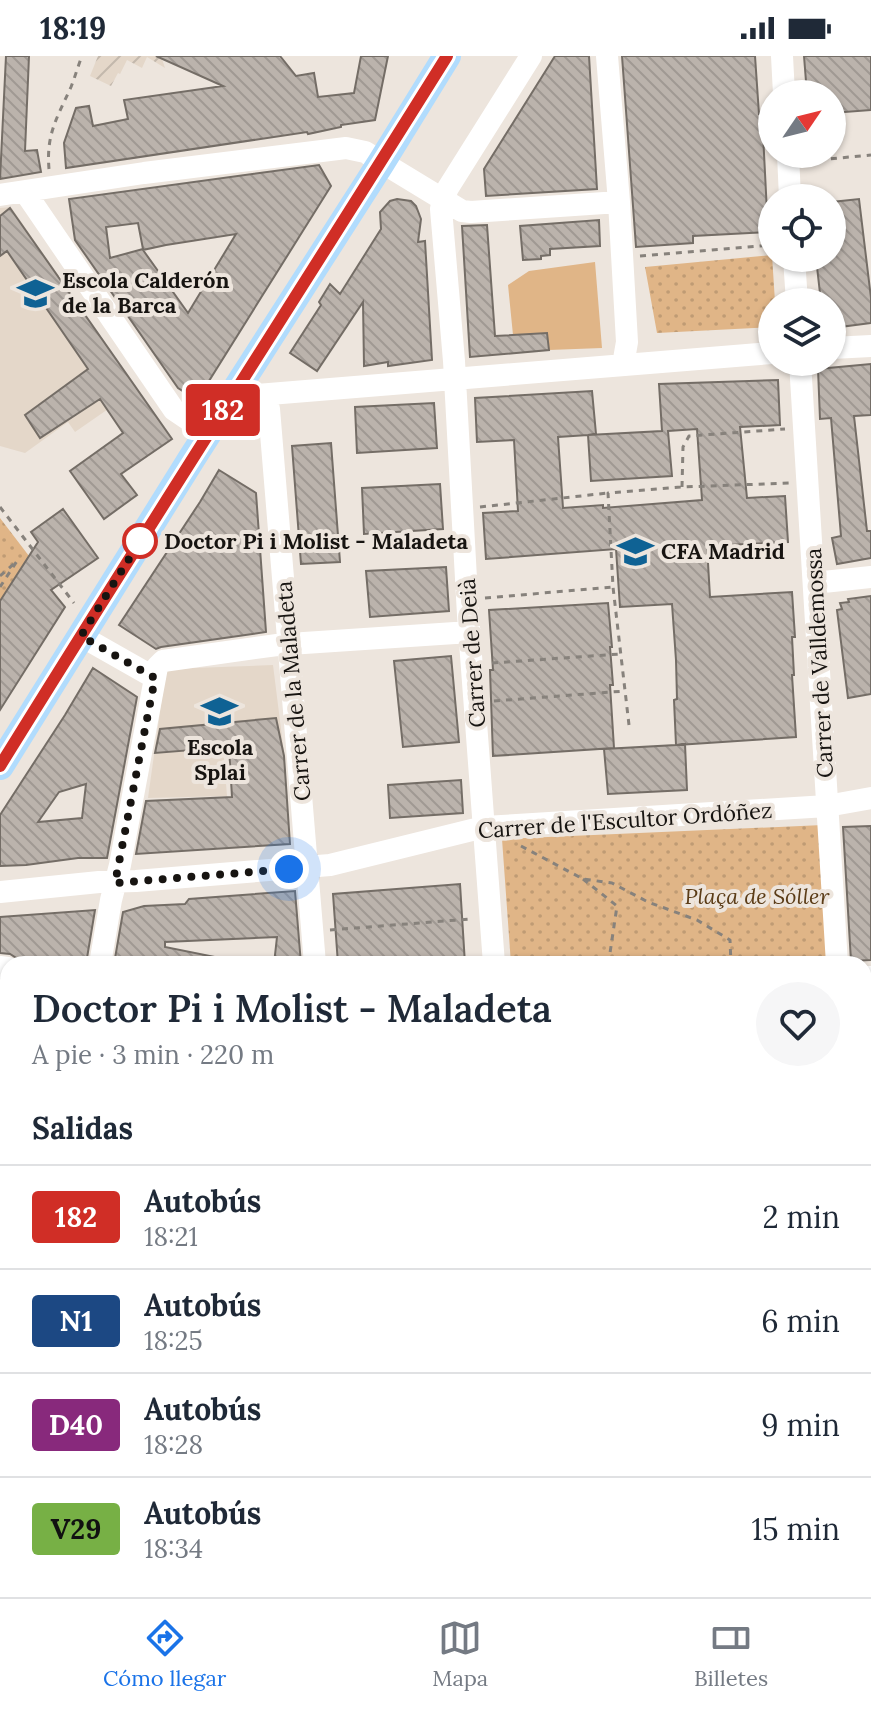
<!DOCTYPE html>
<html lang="es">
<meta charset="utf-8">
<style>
body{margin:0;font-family:Lora,serif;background:#f6f6f7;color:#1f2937;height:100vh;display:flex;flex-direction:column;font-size:30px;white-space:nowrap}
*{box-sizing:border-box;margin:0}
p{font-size:26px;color:#747a83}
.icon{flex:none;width:44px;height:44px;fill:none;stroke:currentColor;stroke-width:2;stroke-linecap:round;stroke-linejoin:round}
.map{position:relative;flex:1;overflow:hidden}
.side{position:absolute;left:0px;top:900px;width:872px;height:642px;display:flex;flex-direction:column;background:#fff;border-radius:24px 24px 0 0;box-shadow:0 2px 6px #0004}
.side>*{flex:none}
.badge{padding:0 16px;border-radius:6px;font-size:28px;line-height:52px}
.needle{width:52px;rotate:55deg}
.fabs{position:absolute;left:758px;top:24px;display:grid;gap:16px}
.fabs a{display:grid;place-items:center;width:88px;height:88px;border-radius:50%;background:#fff;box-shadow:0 2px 6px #0004;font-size:40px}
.you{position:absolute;width:40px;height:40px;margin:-20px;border:6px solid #fff;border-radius:50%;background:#1a73e8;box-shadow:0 0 0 12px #1a73e833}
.map>.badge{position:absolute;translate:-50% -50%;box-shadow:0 0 0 4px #fff}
h2{padding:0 32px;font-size:30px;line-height:72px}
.round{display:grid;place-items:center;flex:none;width:84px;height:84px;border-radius:42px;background:#f6f6f7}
.head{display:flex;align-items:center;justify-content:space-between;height:136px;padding:0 32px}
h1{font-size:38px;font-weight:600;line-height:60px}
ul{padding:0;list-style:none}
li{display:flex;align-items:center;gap:24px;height:104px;padding:0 32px;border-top:2px solid #e0e1e3}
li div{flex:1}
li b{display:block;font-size:30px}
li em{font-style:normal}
li .badge{min-width:88px;font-weight:700;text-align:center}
.status{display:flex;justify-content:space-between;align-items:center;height:56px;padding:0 40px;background:#fff;direction:ltr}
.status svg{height:22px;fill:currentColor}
.tab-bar{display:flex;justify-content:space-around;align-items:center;height:112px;border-top:2px solid #e0e1e3;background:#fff;font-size:22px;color:#747a83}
.tab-bar a{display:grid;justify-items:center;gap:4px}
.tab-bar .active{color:#1a73e8}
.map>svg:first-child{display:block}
</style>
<div class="status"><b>18:19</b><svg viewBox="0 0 49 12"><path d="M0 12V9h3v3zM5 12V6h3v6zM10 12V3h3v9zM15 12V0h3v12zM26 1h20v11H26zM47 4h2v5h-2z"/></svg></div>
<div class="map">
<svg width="871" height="1541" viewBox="0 0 871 1541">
<defs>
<pattern id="industrial-furrows" width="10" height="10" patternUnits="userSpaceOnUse" patternTransform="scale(2)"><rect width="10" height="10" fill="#e4d7c9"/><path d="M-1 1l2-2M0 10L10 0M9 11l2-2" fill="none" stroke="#c3b8ac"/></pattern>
<pattern id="park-dots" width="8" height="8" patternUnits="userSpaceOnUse" patternTransform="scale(2)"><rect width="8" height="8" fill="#e0b587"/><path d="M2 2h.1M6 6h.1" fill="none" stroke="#bf9b74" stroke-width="1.8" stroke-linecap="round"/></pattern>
<pattern id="building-back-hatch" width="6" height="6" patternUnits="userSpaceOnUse" patternTransform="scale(2)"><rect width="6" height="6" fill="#bbb3ac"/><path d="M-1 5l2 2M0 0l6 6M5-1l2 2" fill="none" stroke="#a09993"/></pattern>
</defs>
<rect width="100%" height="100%" fill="#ede5dd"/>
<!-- built -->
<path fill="#e4d7c9" d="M11 151 137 333 75 376 68 366 25 397 0 390V152Z
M273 609 284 697 224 702 227 740 148 742 166 613Z"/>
<!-- industrial -->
<path fill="url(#industrial-furrows)" d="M98 0H161L165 12 147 1 142 12 127 4 120 18 118 17 111 30 90 20Z"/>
<!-- park -->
<path fill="url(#park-dots)" d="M772 199 775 246H772V271L657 277 645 211Z
M0 462 29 500 0 545Z
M823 769 827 908H511L502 783Z"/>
<!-- garden -->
<path fill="#e0b587" d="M595 206 602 292 549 294 547 277 513 279 508 229 529 215Z"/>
<!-- building -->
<path fill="url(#building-back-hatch)" stroke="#746d66" stroke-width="2" fill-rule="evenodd" d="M6 0H29L25 95 37 94 41 116 0 123Z
M156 0H280L296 20 314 17 318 41 354 37 361 0H388L375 64 341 69V71L308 78 307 76 66 112 64 87 76 52 89 50 93 70 128 63 124 44 223 30Z
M555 0H589L597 133 486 140 484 113Z
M622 0H755L759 58H762L768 176 693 180V187L636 191Z
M804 0H871V54L832 57V38H807Z
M319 109 331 130 197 344 178 332 75 184 69 143ZM138 167 143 193 110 202 106 171ZM236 178 188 257 143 194 166 189Z
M397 143 411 145 416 150 421 163 418 186 425 185 432 304 388 310V306L364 310 363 246 317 315 290 297 321 249 319 246 330 228 340 238 381 173 380 156 390 145Z
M859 143 871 242V267L832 272V246H821L816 202H832V146Z
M10 152 172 383 121 418 137 439 104 463 70 415 123 377 100 343 40 382 25 359 88 313 7 195 0 200V160Z
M599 164 600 190 550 193V199L541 200V203L523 204 520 170Z
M487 169 495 280 547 277 549 294 470 301 462 170Z
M871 308V359L854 360 867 475H871V502L837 508 832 482 841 480 831 362 820 363 818 313Z
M778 324 780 369 740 371 747 442 785 440 788 486 707 490 710 541 792 536 795 581H792L794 619H792L796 681 677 689 685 688 687 734 608 738 604 693 676 689 674 644 677 643 676 604 672 548 620 551 616 493 486 503 483 457 518 455 514 384 477 386 475 342 592 335 596 378 588 379 662 375 659 328ZM697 373 702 444 603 452V449L563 452 558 381 588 379 591 425 672 420 668 375Z
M434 347 437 392 357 397 355 351Z
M331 387 340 506 301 508 292 390Z
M219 414 256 437 266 576 161 591 156 593 119 569 200 446Z
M440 428 443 473 364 478 362 432Z
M63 453 98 502 51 534 65 551 0 654V545L38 486 31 476Z
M446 511 449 555 370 561 366 515Z
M871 540V638L848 642 837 554 842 553 840 547 849 546 848 543Z
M608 547 612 591H610L613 629H610L614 692 493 700 490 614H493L489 554Z
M451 600 459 686 403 691 394 605Z
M93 612 137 641 107 802H78L26 809 0 810V759L65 659ZM86 728 82 762 38 766 59 736Z
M276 662 284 700 290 788 136 798 146 745 232 741 229 691 155 697 160 673Z
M461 724 463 757 390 762 388 729Z
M871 770V904L851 905 843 771Z
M460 828 465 908H338L333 838Z
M295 835 301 908H274L277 881 165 886V891L215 901 214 908H114L123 856 144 850 185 848 189 843Z
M95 854 86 908H46L18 903 10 898 0 897V861Z"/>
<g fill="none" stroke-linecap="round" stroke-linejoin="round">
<!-- path -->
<path stroke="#87827c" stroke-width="3" stroke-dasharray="6 6" stroke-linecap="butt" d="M807 105 871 99
M49 113C46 78 57 62 71 31 75 21 78 10 82 0
M640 200 772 189
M682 431 683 391 689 380 785 373
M0 451 74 547
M480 451 608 437
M0 520 17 505 0 531
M485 542 613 531
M492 607 620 598
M494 645 625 635
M629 669 613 531 608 437 682 431 790 427
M521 790 583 823 612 827 648 846 697 864 730 884 731 908
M583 823 617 850 610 897V908
M330 874 470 863
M864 1483 871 1482"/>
<!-- minor -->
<path stroke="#fff" stroke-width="22" d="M607 0 619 146 627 286 623 309
M782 0 784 38
M788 98 790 142
M25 136 174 354 208 377
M0 139 144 117 346 92 365 96 462 155 471 156 619 146
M794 202 797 246
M832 292 871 290
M800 306 837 908
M241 326 257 339 269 353 315 908
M257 339 772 297
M814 527 871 521
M81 580 155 622 120 809 111 844 100 908
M289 588 470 576
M155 622 157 611 163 605 277 589
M0 836 99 826 136 825 330 809 484 771 827 750 871 742
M494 908 468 559 454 305 441 153 443 143 448 132 531 0
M0 911 8 912
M864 921H871
M0 1019 8 1021
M0 1182 8 1185
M864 1214H871
M0 1256 8 1250
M0 1292 8 1304
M0 1482 8 1477
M161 1534 166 1541
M253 1534 257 1541
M666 1534 667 1541
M711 1534 712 1541"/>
<!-- major -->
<path stroke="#b1dcfd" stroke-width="28" d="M0 710 192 402 381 107 447 0
M864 1509H871
M403 1541 466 1534"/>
</g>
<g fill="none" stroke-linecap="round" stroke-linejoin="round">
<defs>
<path id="line" d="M0 710C147 472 299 237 447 0"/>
</defs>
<!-- line casing -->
<use href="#line" stroke="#fff" stroke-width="18"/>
<!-- line -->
<use href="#line" stroke="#d02e26" stroke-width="12"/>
<!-- walk -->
<path stroke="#171411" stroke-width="8" stroke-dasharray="0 14.4" d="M140 485 142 482 81 580 155 622 115 827 289 813"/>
</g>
<!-- icons -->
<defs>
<symbol id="school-bare" viewBox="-9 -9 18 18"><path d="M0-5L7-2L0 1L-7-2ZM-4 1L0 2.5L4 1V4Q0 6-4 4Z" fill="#0f6294" stroke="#ede5dd" stroke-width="2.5" paint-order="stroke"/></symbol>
</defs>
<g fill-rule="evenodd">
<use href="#school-bare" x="10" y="212" width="51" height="51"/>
<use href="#school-bare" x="610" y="470" width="51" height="51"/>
<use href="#school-bare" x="194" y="630" width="51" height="51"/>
</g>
<!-- markers -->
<circle fill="#fff" stroke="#d02e26" stroke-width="4" cx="140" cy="485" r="16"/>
<g text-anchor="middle" stroke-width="8" stroke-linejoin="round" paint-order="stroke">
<!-- poi labels -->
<g font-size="22" font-weight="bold" fill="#171411" stroke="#ede5dd" text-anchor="start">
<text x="62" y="232">Escola Calderón<tspan x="62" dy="25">de la Barca</tspan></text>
<text x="661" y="503">CFA Madrid</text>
<text x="220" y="699" text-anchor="middle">Escola<tspan x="220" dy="25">Splai</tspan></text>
</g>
<!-- stop labels -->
<g font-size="22" font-weight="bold" fill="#171411" stroke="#ede5dd" text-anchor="start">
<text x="164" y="493">Doctor Pi i Molist - Maladeta</text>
</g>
<!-- street labels -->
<g font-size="22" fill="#171411" stroke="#ede5dd">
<text transform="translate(472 597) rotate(-94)" y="8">Carrer de Deià</text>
<text transform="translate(819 607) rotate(-93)" y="8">Carrer de Valldemossa</text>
<text transform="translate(293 635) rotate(-95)" y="8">Carrer de la Maladeta</text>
<text transform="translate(625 764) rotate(-4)" y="8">Carrer de l'Escultor Ordóñez</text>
</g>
<!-- park labels -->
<g font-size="22" font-style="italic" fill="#5b3c17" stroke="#ede5dd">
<text x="757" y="848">Plaça de Sóller</text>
</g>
</g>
</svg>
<div class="fabs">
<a><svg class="needle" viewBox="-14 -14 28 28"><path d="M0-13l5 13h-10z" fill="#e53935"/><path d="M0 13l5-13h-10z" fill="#747a83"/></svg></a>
<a><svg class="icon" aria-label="locate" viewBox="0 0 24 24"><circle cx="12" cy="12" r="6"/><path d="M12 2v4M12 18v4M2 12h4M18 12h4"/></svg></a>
<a><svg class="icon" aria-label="layers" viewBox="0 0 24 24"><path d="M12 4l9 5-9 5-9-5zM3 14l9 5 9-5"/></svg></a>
</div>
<div class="you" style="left:289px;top:813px"></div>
<b class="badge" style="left:223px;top:354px;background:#d02e26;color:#fff">182</b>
<section class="side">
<div class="head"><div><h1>Doctor Pi i Molist - Maladeta</h1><p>A pie · 3 min · 220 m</p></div><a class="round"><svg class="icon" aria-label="heart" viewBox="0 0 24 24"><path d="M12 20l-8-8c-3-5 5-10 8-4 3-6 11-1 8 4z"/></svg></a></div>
<h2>Salidas</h2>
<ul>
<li><span class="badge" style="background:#d02e26;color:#fff">182</span><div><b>Autobús</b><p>18:21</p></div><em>2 min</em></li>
<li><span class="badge" style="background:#1c4883;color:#fff">N1</span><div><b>Autobús</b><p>18:25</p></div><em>6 min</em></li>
<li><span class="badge" style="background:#88297c;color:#fff">D40</span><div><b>Autobús</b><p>18:28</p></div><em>9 min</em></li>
<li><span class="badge" style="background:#77b045;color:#111">V29</span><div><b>Autobús</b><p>18:34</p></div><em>15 min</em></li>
</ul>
</section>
</div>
<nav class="tab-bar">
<a class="active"><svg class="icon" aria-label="directions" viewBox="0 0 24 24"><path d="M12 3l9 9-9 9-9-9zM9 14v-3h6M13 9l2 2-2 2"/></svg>Cómo llegar</a>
<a><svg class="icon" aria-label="map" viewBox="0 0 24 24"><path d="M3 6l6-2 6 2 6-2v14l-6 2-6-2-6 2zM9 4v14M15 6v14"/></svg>Mapa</a>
<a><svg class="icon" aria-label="tickets" viewBox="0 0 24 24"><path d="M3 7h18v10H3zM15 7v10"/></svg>Billetes</a>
</nav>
